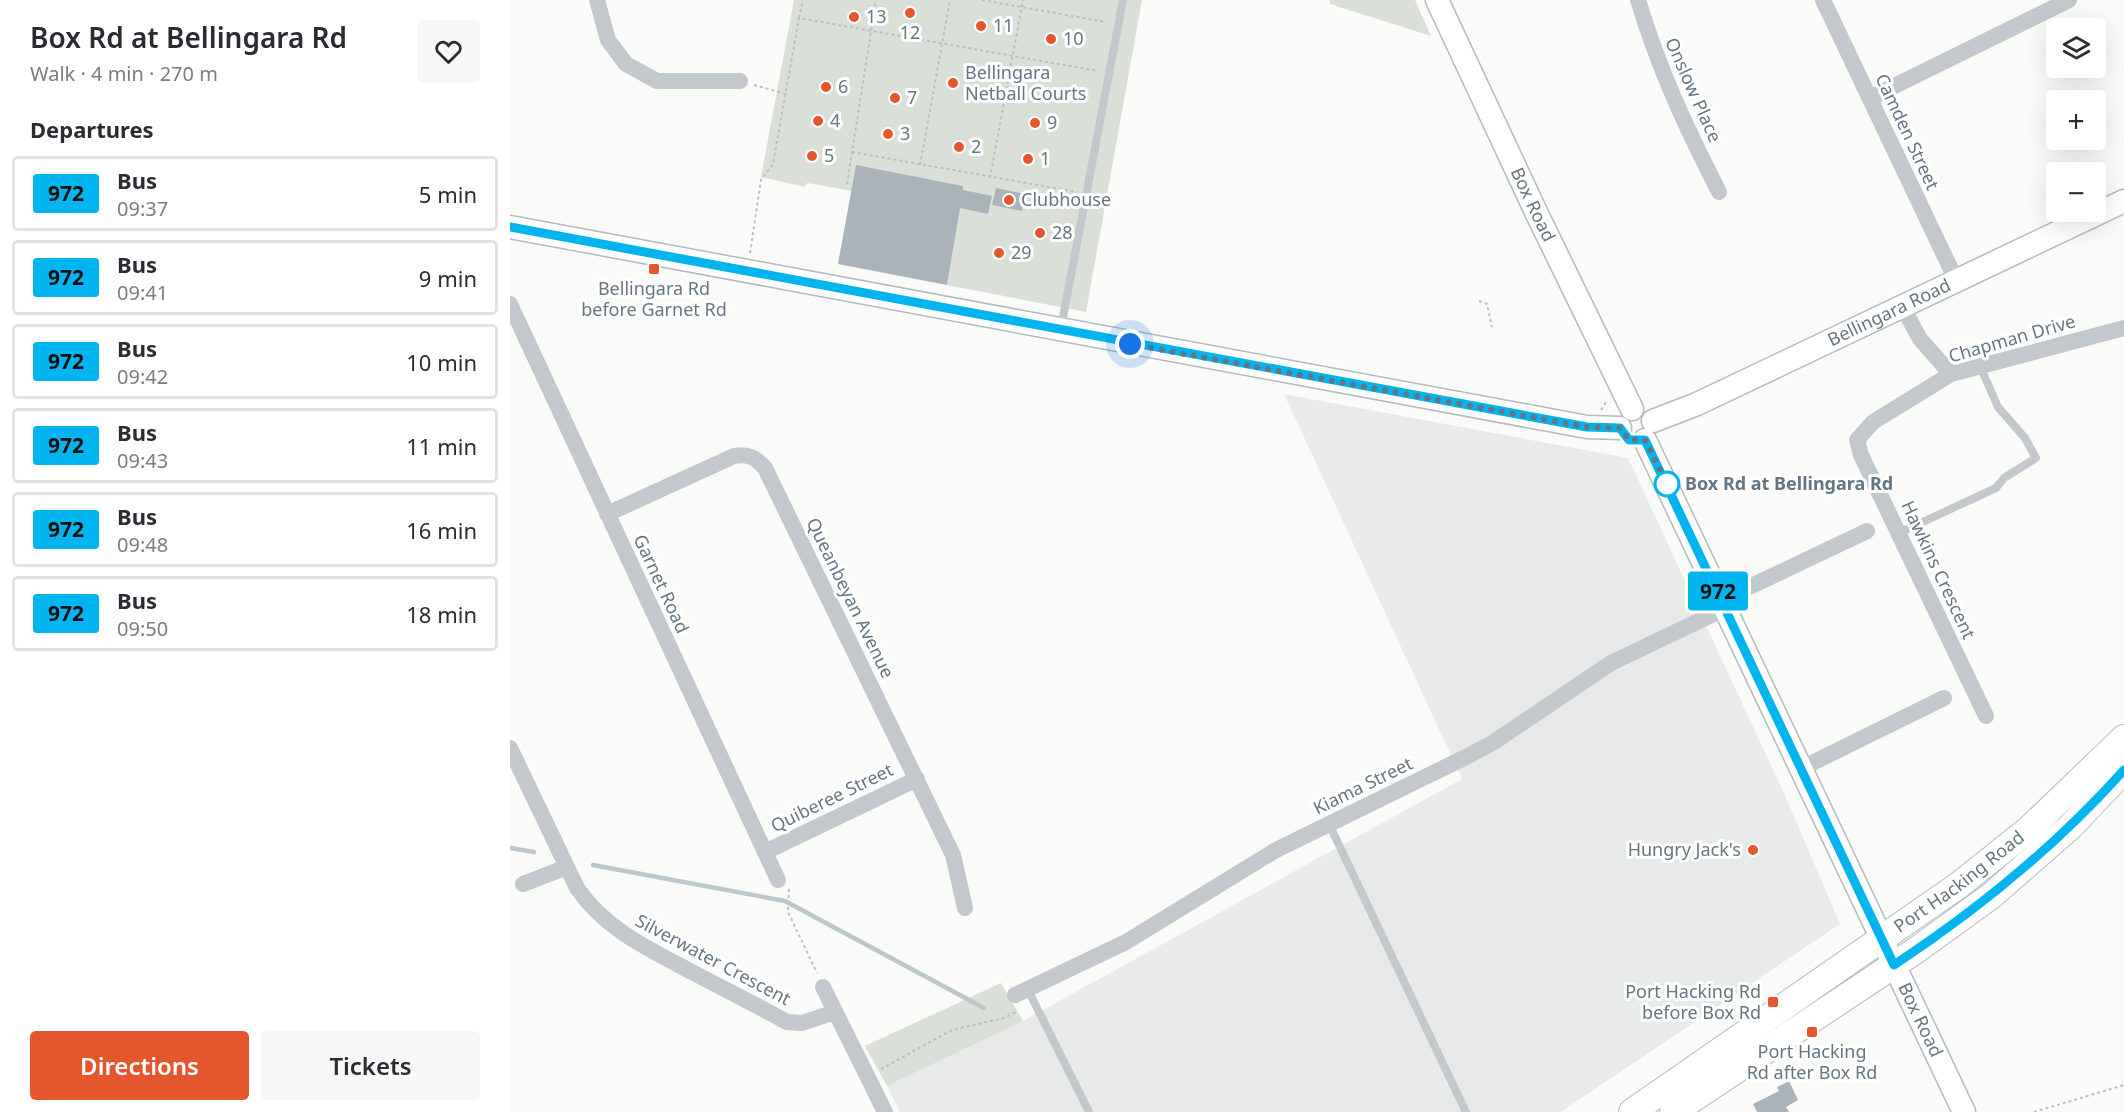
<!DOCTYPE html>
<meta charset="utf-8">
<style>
body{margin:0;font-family:"Noto Sans",sans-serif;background:#f7f7f7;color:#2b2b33;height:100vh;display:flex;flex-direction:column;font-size:22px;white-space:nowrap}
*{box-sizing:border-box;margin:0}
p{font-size:20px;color:#7c7c81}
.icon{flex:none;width:33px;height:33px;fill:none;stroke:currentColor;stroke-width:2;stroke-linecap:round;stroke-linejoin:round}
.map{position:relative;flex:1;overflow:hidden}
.panel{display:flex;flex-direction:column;background:#fff;width:510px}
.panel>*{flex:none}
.badge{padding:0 12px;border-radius:4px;font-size:21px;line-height:39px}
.controls{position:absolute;left:1536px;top:18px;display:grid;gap:12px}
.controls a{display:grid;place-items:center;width:60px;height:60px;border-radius:6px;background:#fff;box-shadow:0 6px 24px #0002;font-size:30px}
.you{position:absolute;width:30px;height:30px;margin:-15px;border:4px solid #fff;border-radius:50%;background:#1a73e8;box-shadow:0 0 0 9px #1a73e833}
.map>.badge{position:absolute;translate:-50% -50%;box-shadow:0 0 0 3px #fff}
h2{padding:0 30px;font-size:22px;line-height:54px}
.round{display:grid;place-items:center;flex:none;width:63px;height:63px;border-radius:6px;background:#f7f7f7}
.head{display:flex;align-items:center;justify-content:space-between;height:102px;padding:0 30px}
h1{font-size:28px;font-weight:600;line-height:45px}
.button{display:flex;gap:12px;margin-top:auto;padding:12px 30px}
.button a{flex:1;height:69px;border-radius:6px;background:#e4572e;color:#fff;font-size:24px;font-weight:600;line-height:69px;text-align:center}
.button a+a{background:#f7f7f7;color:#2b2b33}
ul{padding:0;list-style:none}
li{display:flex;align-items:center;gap:18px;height:75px;margin:0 12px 9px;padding:0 18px;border:3px solid #e1e1e2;border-radius:6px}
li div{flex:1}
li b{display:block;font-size:22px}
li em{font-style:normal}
li .badge{min-width:66px;font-weight:700;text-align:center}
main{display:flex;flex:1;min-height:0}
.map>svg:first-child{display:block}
</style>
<main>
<section class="panel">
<div class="head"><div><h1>Box Rd at Bellingara Rd</h1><p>Walk · 4 min · 270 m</p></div><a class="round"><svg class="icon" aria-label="heart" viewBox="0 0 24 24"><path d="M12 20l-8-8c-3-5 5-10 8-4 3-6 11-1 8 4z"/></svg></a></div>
<h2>Departures</h2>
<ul>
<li><span class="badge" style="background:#00b5ef;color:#111">972</span><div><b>Bus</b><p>09:37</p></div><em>5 min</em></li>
<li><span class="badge" style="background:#00b5ef;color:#111">972</span><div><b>Bus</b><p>09:41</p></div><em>9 min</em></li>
<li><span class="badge" style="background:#00b5ef;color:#111">972</span><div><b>Bus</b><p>09:42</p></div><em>10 min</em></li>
<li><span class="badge" style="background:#00b5ef;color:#111">972</span><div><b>Bus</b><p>09:43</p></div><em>11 min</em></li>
<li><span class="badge" style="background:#00b5ef;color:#111">972</span><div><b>Bus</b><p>09:48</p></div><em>16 min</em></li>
<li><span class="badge" style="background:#00b5ef;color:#111">972</span><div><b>Bus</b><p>09:50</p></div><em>18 min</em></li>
</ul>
<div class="button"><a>Directions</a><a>Tickets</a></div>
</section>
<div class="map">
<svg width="1614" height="1112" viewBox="0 0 1614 1112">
<rect width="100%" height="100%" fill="#fafaf8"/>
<!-- built -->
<path fill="#e8e9e9" d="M774 394 1118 458 1273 791 1330 924 1051 1112H390L377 1086 513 1021 952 779Z"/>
<!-- green -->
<path fill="#dadfd7" d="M284 0H632L576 312 437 285 453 186 346 166 342 191 297 183 295 187 251 177Z
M820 0H905L921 36 820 4Z
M491 983 513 1021 377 1086 355 1046Z"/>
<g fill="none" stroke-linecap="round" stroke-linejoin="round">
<!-- stream -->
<path stroke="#bbc7cb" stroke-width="4.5" d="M0 848 24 852
M83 865 275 901 474 1008"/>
</g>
<!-- building -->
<path fill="#aab3b9" d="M346 165 453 186V190L482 196 478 214 450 208 437 285 328 264Z
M486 188 515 194 512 211 482 205Z
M1279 1081 1288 1100 1276 1107 1279 1112H1247L1243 1104 1269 1091 1267 1087Z"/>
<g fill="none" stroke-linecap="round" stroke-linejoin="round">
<defs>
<g id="secondary">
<path id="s1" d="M927 0 1026 212 1122 409"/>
<path d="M0 227 1077 427 1110 428"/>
<path id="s2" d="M1143 421 1187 404 1614 201"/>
<path id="s3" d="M1135 440 1454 1112"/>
</g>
<g id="primary">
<path id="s4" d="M1122 1112 1449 885 1518 830 1614 738"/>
<path d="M1163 1112 1405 951 1481 896 1561 826 1614 770"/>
</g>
</defs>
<!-- secondary casing -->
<use href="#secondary" stroke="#b3babf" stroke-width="25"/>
<!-- primary casing -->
<use href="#primary" stroke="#b5babe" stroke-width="28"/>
<!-- path -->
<path stroke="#bbbfc2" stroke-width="2" stroke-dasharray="3 3" stroke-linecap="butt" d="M472 0 596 22
M289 18 293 0
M244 85 276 94
M342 152 567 192
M410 165 440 0
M480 178 513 0
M337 184 366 0
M240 253 251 180 263 164 289 18 588 71
M969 301 977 304 982 327
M1091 410 1096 402
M279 889 278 912 307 973
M371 1069 442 1030 494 1018 508 1011
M1524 1112 1614 1085"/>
<!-- lane -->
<path stroke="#c3c8cc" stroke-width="8" d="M551 328 613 0
M1389 533 1486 488 1494 478 1526 458 1515 438 1488 407 1470 366
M819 824 956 1112
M517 988 579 1112"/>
<!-- street -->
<path stroke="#c3c8cc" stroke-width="16" d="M87 0 98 40 116 64 147 81H230
M1128 0C1149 70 1176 127 1209 192
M1313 0 1446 280
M1360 98 1559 0
M0 304 268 880
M1392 306 1410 339 1441 374
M97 514 224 456C238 453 246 458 255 468L443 855 455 908
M1212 600 1357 531
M1476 716 1351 455 1347 440 1363 422 1441 374 1614 328
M0 748 67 888C96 930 139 949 182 972 214 989 246 1005 277 1022L292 1023 325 1012
M1292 768 1434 698
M255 852 407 779
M13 884 57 867
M313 987 375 1112
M505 995 616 942 766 850 958 756 984 742 1101 663 1216 608"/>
<!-- secondary -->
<use href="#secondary" stroke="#fff" stroke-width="22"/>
<!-- primary -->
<use href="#primary" stroke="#fff" stroke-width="26"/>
</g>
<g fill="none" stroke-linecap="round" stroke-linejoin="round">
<defs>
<path id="line" d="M0 227 1077 427 1110 428 1119 440H1135L1384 965C1469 909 1546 846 1614 770"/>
</defs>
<!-- line casing -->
<use href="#line" stroke="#fff" stroke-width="14"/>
<!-- line -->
<use href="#line" stroke="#00b5ef" stroke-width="9"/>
<!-- walk -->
<path stroke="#657683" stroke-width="6" stroke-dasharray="0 10.8" d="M620 344 1077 427 1110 428 1119 440H1135L1157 484"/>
</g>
<!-- markers -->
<g fill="#e4572e" stroke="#fff" stroke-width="2">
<circle cx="400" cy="13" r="6"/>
<circle cx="344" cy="17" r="6"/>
<circle cx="471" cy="26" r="6"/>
<circle cx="541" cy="39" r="6"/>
<circle cx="443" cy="83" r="6"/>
<circle cx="316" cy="87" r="6"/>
<circle cx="385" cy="98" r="6"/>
<circle cx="308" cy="121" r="6"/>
<circle cx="525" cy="123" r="6"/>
<circle cx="378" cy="134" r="6"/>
<circle cx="449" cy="147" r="6"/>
<circle cx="302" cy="156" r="6"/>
<circle cx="518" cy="159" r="6"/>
<circle cx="499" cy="200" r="6"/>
<circle cx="530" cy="233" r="6"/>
<circle cx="489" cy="253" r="6"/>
<rect x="138" y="263" width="12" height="12" rx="3"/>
<circle cx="1243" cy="850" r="6"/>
<rect x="1257" y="996" width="12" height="12" rx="3"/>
<rect x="1296" y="1026" width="12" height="12" rx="3"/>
</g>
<circle fill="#fff" stroke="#00b5ef" stroke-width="3" cx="1157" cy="484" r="12"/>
<g text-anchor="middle" stroke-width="6" stroke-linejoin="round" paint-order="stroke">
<!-- poi labels -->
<g font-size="18" fill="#657683" stroke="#fff" text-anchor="start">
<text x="356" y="23">13</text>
<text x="483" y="32">11</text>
<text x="400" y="39" text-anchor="middle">12</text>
<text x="553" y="45">10</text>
<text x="455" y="79">Bellingara<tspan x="455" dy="21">Netball Courts</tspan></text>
<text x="328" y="93">6</text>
<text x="397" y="104">7</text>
<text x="320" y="127">4</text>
<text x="537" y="129">9</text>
<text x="390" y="140">3</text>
<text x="461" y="153">2</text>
<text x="314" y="162">5</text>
<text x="530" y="165">1</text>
<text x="511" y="206">Clubhouse</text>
<text x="542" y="239">28</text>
<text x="501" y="259">29</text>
<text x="144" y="295" text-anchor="middle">Bellingara Rd<tspan x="144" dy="21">before Garnet Rd</tspan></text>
<text x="1231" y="856" text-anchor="end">Hungry Jack's</text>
<text x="1251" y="998" text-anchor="end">Port Hacking Rd<tspan x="1251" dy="21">before Box Rd</tspan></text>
<text x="1302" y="1058" text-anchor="middle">Port Hacking<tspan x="1302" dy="21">Rd after Box Rd</tspan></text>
</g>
<!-- street labels -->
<g font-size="18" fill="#657683" stroke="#fff">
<text transform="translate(1183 90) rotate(66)" y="6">Onslow Place</text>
<text transform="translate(1397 132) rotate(65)" y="6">Camden Street</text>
<text dy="6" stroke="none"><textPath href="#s1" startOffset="226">Box Road</textPath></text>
<text dy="6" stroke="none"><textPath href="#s2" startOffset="260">Bellingara Road</textPath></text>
<text transform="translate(1502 339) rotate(-16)" y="6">Chapman Drive</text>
<text transform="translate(1428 570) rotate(65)" y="6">Hawkins Crescent</text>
<text transform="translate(151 584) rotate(65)" y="6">Garnet Road</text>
<text transform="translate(340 598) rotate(64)" y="6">Queanbeyan Avenue</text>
<text transform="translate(853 786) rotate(-26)" y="6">Kiama Street</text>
<text transform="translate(322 798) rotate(-26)" y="6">Quiberee Street</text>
<text dy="6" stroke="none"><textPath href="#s4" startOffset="400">Port Hacking Road</textPath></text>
<text transform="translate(203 960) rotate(28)" y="6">Silverwater Crescent</text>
<text dy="6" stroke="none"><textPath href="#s3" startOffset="642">Box Road</textPath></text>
</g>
<!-- stop labels -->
<g font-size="18" font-weight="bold" fill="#657683" stroke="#fff" text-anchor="start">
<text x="1175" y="490">Box Rd at Bellingara Rd</text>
</g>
</g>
</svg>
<div class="controls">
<a><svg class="icon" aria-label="layers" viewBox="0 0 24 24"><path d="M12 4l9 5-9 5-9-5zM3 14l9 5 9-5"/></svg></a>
<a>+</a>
<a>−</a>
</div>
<div class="you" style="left:620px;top:344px"></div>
<b class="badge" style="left:1208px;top:591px;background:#00b5ef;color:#111">972</b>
</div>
</main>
